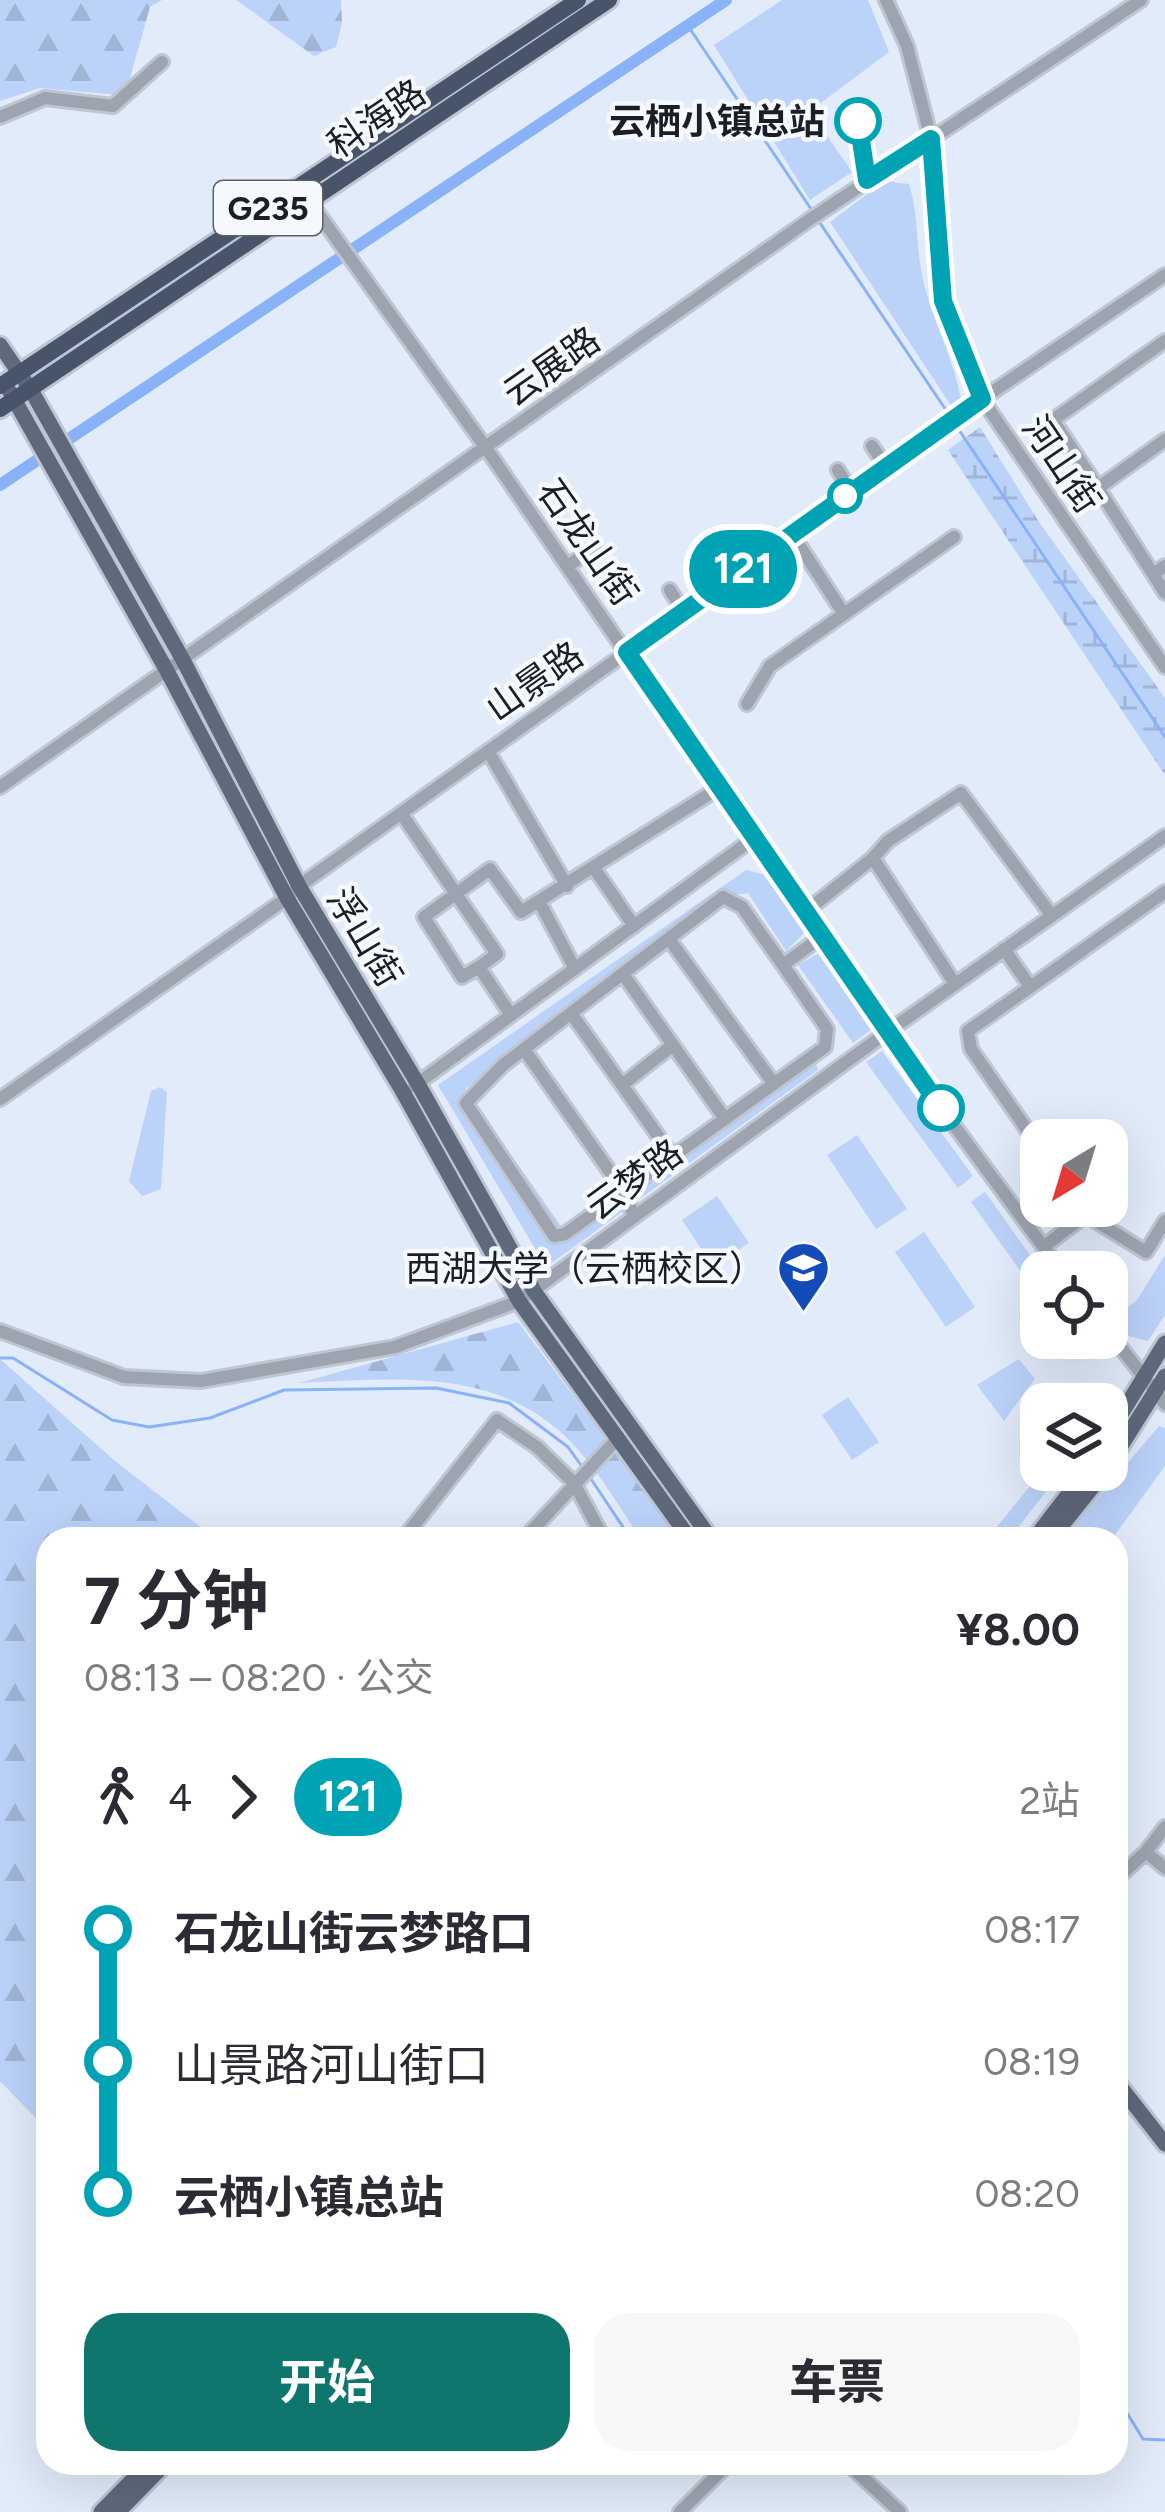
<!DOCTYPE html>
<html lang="zh">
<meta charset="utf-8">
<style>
body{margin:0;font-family:Figtree,"Noto Sans SC",sans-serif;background:#f7f7f7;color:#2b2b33;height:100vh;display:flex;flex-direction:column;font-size:45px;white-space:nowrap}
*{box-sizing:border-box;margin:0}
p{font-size:39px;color:#7c7c81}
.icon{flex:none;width:66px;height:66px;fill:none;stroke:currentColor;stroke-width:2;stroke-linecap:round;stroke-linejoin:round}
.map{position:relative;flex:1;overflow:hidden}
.details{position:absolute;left:36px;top:1527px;width:1092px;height:948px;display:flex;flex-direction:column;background:#fff;border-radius:36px;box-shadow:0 12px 48px #0002}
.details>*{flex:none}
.badge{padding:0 24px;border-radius:39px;font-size:42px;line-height:78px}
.needle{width:78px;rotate:218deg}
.tools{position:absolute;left:1020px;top:1119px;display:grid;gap:24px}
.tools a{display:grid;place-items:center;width:108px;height:108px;border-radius:24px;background:#fff;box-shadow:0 12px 48px #0002;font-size:60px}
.map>.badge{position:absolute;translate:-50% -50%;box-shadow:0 0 0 6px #fff}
.legs{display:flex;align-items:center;gap:18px;height:132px;padding:0 48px;font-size:39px}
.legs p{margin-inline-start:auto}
.head{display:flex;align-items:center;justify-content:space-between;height:204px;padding:0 48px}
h1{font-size:66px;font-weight:700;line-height:90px}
.action{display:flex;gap:24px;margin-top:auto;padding:24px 48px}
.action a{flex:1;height:138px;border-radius:36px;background:#0f766e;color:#fff;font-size:48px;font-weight:700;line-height:138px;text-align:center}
.action a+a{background:#f7f7f7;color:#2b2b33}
ul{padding:0 48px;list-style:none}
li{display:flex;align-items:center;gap:42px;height:132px;font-size:45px}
li i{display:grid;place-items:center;width:18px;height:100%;margin:0 15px;background:currentColor}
li i::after{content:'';width:30px;height:30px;margin:-15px;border:9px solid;border-radius:50%;background:#fff}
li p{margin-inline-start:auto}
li:first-child i{background:linear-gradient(#0000 50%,currentColor 0)}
li:last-child i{background:linear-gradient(currentColor 50%,#0000 0)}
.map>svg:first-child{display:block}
</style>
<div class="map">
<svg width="1165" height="2512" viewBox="0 0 1165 2512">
<defs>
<pattern id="forest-firs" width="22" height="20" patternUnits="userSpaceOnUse" patternTransform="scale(3)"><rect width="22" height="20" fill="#bbd2f9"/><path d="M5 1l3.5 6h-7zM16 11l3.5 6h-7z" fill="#a0b4d5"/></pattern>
<pattern id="wetland-marsh" width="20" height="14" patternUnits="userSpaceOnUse" patternTransform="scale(3)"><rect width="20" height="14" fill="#bbd2f9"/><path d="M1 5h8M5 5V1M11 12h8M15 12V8" fill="none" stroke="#a0b4d5"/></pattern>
</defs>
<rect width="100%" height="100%" fill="#e2ebfa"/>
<!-- grass -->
<path fill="#bbd2f9" d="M782 0H868L889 52 810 111 852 172 810 200 714 45Z
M891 182 909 184C918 213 916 241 921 270 929 315 953 355 961 399L952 407 830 222 878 186Z
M746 870 766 875 806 931 786 951 748 893 717 898 465 1089 561 1226 811 1050 818 1070 546 1267 438 1085Z
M821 952 872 1029 853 1043 798 965Z
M882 1051 973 1176 958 1188 866 1062Z
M160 1087 167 1092 161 1189 142 1196 129 1181 151 1091Z
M857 1135 907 1209 876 1229 827 1155Z
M985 1192 1042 1272 1041 1300 971 1202Z
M717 1196 749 1243 713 1267 682 1220Z
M924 1232 975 1307 946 1327 895 1252Z
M1165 1255V1315L1148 1341 1128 1336 1107 1308V1296L1119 1306 1128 1307 1137 1300Z
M1019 1359 1035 1379 1004 1421 977 1385Z
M848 1397 879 1442 852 1460 822 1415Z
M1159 1426 1165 1428V1466L1112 1539H1063Z
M1043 1470H1063L1009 1539H987Z"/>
<!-- forest -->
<path fill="url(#forest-firs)" d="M0 0H162L150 7 130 78 117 95 40 88 0 101Z
M236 0H341L342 23 336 47 314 56Z
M518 1322 681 1539H641C619 1506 598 1470 570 1441 496 1366 395 1379 299 1383Z
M0 1359 115 1461 216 1539H48V2131L0 2081Z"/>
<!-- wetland -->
<path fill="url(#wetland-marsh)" d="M980 427 1039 522 1165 698V775L948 450Z"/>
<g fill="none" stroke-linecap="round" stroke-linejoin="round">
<!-- stream -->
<path stroke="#8ab2f9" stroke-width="3" d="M688 26 813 212
M818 220 950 416
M955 424 1165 737
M0 1358H13L112 1420 149 1427 210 1418 284 1390 436 1388 509 1403 568 1447 583 1468
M589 1476 631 1539
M1116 2395 1143 2439 1165 2440"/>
<!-- canal -->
<path stroke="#8ab2f9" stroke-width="12" d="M0 485 726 0"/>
<defs>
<path id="minor" d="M886 0 907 46 931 139 943 301 982 399 1165 667
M0 117 45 98 113 106 162 62
M310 202 486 448 886 1033 1062 1272
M872 446 886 467
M838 470 851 492
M1098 488 1053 420 1165 341
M750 533 753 562
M568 566 595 547
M1165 566 1153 574 1165 593
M1153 574 1098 488 1165 440
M670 590 683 612
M844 614 954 537
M747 704 770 666 844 614 792 534
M488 751 567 886
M0 787 809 220 1141 0
M401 813 497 954 479 967 511 1015
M873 858 888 841 961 793 1052 916
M594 868 634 926
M540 903 575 969
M804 913 873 858 955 984
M669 939 774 1084
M1004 949 1029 985
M783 965 742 907 723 897 503 1065 466 1103 554 1236 565 1234 825 1047 827 1029 783 965 821 937
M479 967 462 977 424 917 490 869 521 912 719 788
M623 974 725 1119
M571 1013 673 1157
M524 1049 624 1192 634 1216
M622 1085 673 1045
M414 1086 754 838
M0 1099 287 898 299 886 982 399 1165 275
M1041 1150 971 1049 968 1031 1165 892
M1079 1206 1086 1215 1146 1252 1165 1221
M1043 1247 1086 1215
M1107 1330 1165 1404
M0 1331 124 1377 201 1381 395 1347 519 1301 886 1033 1165 836
M403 1539 497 1420 537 1447 574 1483 604 1539
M524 1539 618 1438
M1146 1852 1165 1868
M1116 1879 1146 1852 1165 1827
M847 2463 900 2512
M680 2512 729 2463"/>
<path id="major" d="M0 345 31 390 183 660 299 886 418 1084 534 1291 711 1539
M10 392 166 669 287 898 403 1092 519 1301 690 1539
M1107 1437 1165 1343
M1107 1468 1165 1376
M1034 1539 1087 1470
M1051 1539 1106 1470
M1116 2081 1165 2144
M101 2512 149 2463
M118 2512 166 2463"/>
<path id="highway" d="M0 386 578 0
M0 409 609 0"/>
</defs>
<!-- minor casing -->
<use href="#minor" stroke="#bec6d4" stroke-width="18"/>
<!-- major casing -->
<use href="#major" stroke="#bec6d4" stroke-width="21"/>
<!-- highway casing -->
<use href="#highway" stroke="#bec6d4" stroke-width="22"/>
<!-- minor -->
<use href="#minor" stroke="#9da4af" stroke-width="12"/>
<!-- major -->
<use href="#major" stroke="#5e697c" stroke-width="15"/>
<!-- highway -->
<use href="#highway" stroke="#485469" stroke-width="16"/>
</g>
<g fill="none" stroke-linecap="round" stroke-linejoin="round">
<defs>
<path id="line-1" d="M858 121 867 180 931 139 943 301 982 399 627 652 941 1108"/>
</defs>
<!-- line-1 casing -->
<use href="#line-1" stroke="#fff" stroke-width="27"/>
<!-- line-1 -->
<use href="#line-1" stroke="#00a3b4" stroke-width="18"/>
</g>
<!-- icons -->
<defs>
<symbol id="university-pin" viewBox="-11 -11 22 30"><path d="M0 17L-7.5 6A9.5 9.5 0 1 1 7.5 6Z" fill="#134cb8" stroke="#f5f8fd"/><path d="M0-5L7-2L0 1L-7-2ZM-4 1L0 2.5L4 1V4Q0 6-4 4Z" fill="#fff"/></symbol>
</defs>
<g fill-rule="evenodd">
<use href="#university-pin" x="774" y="1238" width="59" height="81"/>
</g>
<!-- markers -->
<g fill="#fff" stroke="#00a3b4" stroke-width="6">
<circle cx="858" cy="121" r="21"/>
<circle cx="845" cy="496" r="15"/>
<circle cx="941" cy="1108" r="21"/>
</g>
<g text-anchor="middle" stroke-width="9" stroke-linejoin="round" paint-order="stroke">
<!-- shield labels -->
<rect fill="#f5f8fd" stroke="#5b5f67" stroke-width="3" x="214" y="181" width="108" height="54" rx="9"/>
<g font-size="33" font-weight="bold" fill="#191e27">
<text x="268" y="220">G235</text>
</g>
<!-- street labels -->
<g font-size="36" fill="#191e27" stroke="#f5f8fd">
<text transform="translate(376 118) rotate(-34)" y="13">科海路</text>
<text transform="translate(551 366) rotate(-35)" y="13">云展路</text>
<text transform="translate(1062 464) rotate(56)" y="13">河山街</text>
<text transform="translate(588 542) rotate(55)" y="13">石龙山街</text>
<text transform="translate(534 681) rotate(-35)" y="13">山景路</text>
<text transform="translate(365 937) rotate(59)" y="13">浮山街</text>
<text transform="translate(634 1179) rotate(-36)" y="13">云梦路</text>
</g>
<!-- stop labels -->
<g font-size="36" font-weight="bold" fill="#191e27" stroke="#f5f8fd" text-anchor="end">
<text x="825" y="134">云栖小镇总站</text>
</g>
<!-- poi labels -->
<g font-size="36" fill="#191e27" stroke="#f5f8fd" text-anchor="end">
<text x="765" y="1281">西湖大学（云栖校区）</text>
</g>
</g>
</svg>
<div class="tools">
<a><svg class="needle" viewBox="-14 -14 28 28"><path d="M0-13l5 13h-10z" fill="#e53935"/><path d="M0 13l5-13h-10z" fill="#7c7c81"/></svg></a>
<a><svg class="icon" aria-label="locate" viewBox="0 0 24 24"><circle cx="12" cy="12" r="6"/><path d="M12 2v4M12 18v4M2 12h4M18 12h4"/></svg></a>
<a><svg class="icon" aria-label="layers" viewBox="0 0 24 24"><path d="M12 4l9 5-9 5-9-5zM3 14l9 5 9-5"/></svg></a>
</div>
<b class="badge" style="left:743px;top:569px;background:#00a3b4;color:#fff">121</b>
<section class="details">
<div class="head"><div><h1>7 分钟</h1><p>08:13 – 08:20 · 公交</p></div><b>¥8.00</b></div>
<div class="legs"><svg class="icon" aria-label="walk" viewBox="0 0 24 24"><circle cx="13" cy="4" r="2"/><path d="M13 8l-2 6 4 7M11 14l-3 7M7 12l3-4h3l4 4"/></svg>4<svg class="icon" aria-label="forward" viewBox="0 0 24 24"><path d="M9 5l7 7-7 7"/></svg><b class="badge" style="background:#00a3b4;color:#fff">121</b><p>2站</p></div>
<ul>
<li><i style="color:#00a3b4"></i><b>石龙山街云梦路口</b><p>08:17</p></li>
<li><i style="color:#00a3b4"></i><span>山景路河山街口</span><p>08:19</p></li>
<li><i style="color:#00a3b4"></i><b>云栖小镇总站</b><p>08:20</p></li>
</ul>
<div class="action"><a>开始</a><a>车票</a></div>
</section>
</div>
